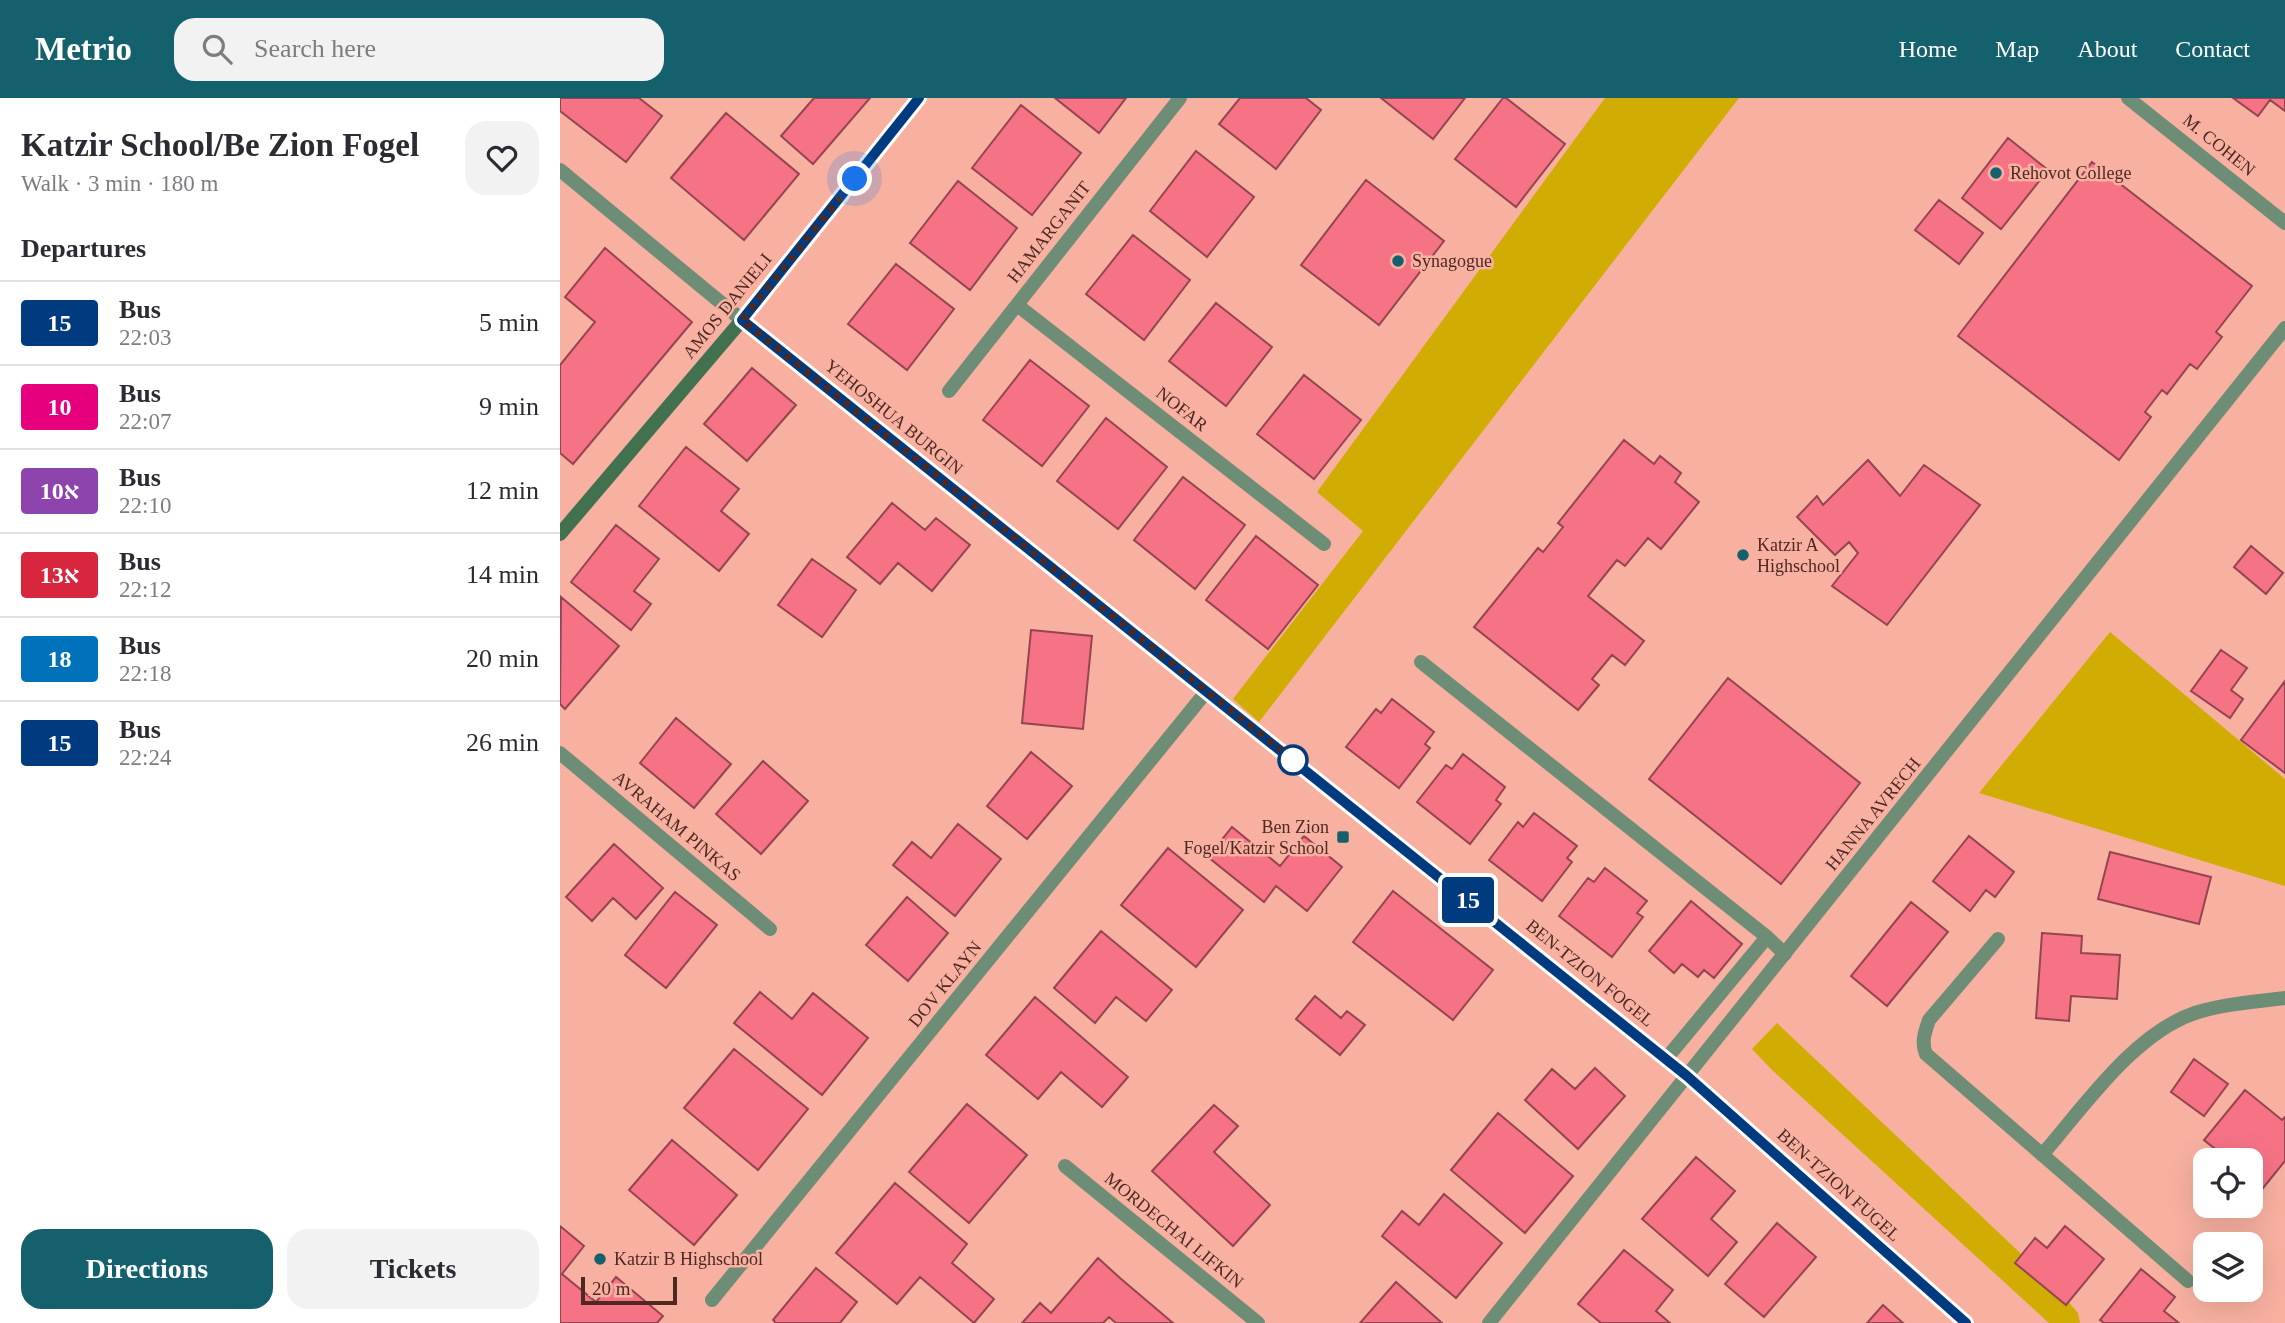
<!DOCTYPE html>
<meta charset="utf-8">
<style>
body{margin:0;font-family:"Times New Roman","Noto Sans Hebrew",serif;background:#f2f2f3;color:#2b2b33;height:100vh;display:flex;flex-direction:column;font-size:26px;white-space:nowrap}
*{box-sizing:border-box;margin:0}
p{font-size:23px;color:#7c7c81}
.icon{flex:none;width:38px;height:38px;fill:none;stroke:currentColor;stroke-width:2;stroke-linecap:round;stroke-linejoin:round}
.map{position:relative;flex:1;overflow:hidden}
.side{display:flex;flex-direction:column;background:#fff;width:560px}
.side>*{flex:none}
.badge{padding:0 14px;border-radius:5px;font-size:24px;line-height:46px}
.buttons{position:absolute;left:1633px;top:1050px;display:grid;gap:14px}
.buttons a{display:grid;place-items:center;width:70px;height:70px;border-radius:14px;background:#fff;box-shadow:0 7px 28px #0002;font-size:35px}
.scale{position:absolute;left:21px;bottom:18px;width:96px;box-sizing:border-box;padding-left:7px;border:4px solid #4d2922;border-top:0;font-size:19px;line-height:24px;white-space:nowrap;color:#4d2922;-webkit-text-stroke:5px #f8b1a1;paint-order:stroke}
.you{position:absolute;width:35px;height:35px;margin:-18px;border:5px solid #fff;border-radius:50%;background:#1a73e8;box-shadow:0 0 0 10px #1a73e833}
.map>.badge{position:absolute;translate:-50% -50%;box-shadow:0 0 0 4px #fff}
h2{padding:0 21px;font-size:26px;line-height:63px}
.round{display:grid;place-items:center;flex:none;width:74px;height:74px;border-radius:21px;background:#f2f2f3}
.overview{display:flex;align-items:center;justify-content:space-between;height:119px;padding:0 21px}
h1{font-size:33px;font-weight:700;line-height:52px}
.action{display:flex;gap:14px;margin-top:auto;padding:14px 21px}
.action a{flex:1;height:80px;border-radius:21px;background:#15606d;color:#fff;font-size:28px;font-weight:700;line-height:80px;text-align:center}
.action a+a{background:#f2f2f3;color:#2b2b33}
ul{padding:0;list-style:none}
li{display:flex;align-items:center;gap:21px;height:84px;padding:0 21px;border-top:2px solid #e1e1e2}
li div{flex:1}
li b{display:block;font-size:26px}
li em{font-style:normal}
li .badge{min-width:77px;font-weight:700;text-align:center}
header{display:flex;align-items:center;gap:42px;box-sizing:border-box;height:98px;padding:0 35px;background:#15606d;color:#fff}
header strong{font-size:33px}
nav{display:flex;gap:38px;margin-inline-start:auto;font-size:24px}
.search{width:490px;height:63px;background:#f2f2f3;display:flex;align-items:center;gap:18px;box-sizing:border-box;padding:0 24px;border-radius:21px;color:#7c7c81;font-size:26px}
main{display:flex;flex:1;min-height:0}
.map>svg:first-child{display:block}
</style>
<header>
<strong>Metrio</strong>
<div class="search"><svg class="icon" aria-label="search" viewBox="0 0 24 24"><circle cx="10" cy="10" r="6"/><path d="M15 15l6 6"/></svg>Search here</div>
<nav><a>Home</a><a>Map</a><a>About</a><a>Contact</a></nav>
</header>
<main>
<section class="side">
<div class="overview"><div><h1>Katzir School/Be Zion Fogel</h1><p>Walk · 3 min · 180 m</p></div><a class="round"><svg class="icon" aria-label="heart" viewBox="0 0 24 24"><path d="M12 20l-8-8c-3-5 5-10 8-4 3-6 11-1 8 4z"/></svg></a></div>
<h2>Departures</h2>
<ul>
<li><span class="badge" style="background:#003b80;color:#fff">15</span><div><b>Bus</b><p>22:03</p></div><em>5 min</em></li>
<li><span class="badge" style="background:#e6007e;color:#fff">10</span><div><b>Bus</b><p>22:07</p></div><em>9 min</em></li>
<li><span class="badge" style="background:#8e44ad;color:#fff">10א</span><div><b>Bus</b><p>22:10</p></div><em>12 min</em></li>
<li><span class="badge" style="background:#d7263d;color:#fff">13א</span><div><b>Bus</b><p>22:12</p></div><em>14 min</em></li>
<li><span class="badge" style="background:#0072bc;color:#fff">18</span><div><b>Bus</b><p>22:18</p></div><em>20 min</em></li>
<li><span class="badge" style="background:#003b80;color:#fff">15</span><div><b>Bus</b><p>22:24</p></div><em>26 min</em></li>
</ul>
<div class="action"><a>Directions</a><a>Tickets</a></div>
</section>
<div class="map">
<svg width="1725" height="1225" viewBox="0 0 1725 1225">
<rect width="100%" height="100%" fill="#f8b1a1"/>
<!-- green -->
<path fill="#d1ac02" d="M1045 0H1179L699 624 673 601 803 433 757 394Z
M1550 534 1725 681V788L1419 695Z
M1217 925 1492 1185 1518 1215 1520 1225H1489L1211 971 1192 951Z"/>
<!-- building -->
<path fill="#f67386" stroke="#954450" stroke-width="2" d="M0 0H79L102 18 66 64 0 13Z
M254 0H310L253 66 221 38Z
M495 0H566L539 35Z
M680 0H746L761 12 716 71 659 26Z
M821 0H905L873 41Z
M943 0H946L1005 46 956 109 895 61Z
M1673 0H1725V13L1710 2 1698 18Z
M461 7 521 55 472 117 412 70Z
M166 15 239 76 184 142 111 80Z
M1448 40 1488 72 1441 131 1402 100Z
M636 53 694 99 647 159 590 113Z
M1532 64 1692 188 1656 234 1662 239 1637 271 1630 266 1607 296 1602 292 1585 314 1591 319 1559 362 1398 238Z
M806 82 884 143 819 227 741 167Z
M398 83 457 130 410 192 350 145Z
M1379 102 1423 135 1399 166 1355 132Z
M573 137 630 182 584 242 526 196Z
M45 150 132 224 13 366 0 355V267L35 224 5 199Z
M336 166 394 211 347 272 288 226Z
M656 205 712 249 666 308 609 263Z
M470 262 529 308 482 368 423 322Z
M192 270 236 307 187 363 144 326Z
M744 277 801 322 754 381 697 336Z
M546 320 607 369 558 431 497 383Z
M1064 342 1094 366 1100 358 1121 375 1115 384 1139 404 1101 451 1088 440 1065 468 1057 462 1028 498 1084 543 1065 567 1052 557 1032 581 1039 587 1018 612 914 529 978 450 983 454 1003 429 998 425Z
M126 349 179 391 161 413 189 436 159 473 79 408Z
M1308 362 1340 398 1364 367 1420 407 1327 527 1272 488 1298 455 1289 444 1275 457 1237 419 1257 398 1263 407Z
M623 379 685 427 635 491 574 442Z
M332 405 365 432 376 420 410 447 372 493 338 465 320 486 287 459Z
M56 427 99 461 74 493 91 506 71 532 11 484Z
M696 438 758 487 708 551 646 502Z
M1691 448 1723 475 1706 496 1674 469Z
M252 461 296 492 262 539 218 507Z
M1 499 59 548 5 611 0 606Z
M471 532 532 538 523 631 462 625Z
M1661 552 1687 570 1671 592 1683 601 1670 620 1631 593Z
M1168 580 1300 685 1221 786 1089 681Z
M1725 583V675L1681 642Z
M832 601 874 634 865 646 870 650 839 690 786 649 816 611 821 615Z
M116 620 171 666 134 710 80 665Z
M471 654 512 688 467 741 427 708Z
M903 656 945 689 936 702 941 706 910 746 857 704 886 667 892 671Z
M203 663 248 703 201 756 156 716Z
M974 715 1017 748 1007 760 1012 764 982 803 929 762 958 724 963 729Z
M398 726 441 761 395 818 333 767 352 744 371 760Z
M672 729 720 768 744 738 782 769 747 813 716 788 704 804 648 759Z
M1409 738 1454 774 1435 799 1426 792 1410 813 1373 783Z
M54 746 103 790 76 821 53 800 32 823 6 799Z
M608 750 683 812 636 869 561 807Z
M1550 754 1651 779 1639 826 1538 801Z
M1045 770 1087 803 1077 815 1083 819 1052 859 999 818 1028 780 1034 784Z
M833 793 933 872 893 922 793 844Z
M115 794 157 827 106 890 65 857Z
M347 799 388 835 348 883 306 847Z
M1131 803 1182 846 1154 880 1144 872 1138 879 1122 866 1114 875 1089 853Z
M1351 804 1388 834 1327 908 1291 878Z
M541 833 612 892 586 923 556 899 535 925 494 890Z
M1482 835 1522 838 1521 855 1560 857 1557 901 1511 898 1509 923 1476 920Z
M200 894 232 921 253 895 308 940 262 997 174 925Z
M755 898 781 920 787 913 805 927 780 957 736 921Z
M475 899 568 979 542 1009 501 974 478 1001 426 957Z
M174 951 248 1011 198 1072 124 1010Z
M1634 961 1668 986 1644 1018 1611 994Z
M1035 970 1065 998 1018 1051 965 1002 992 971 1015 991Z
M1685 992 1722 1022 1725 1019V1063L1703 1090 1690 1080V1062H1669L1644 1042Z
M407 1006 467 1057 409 1125 349 1074Z
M654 1007 678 1028 654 1054 710 1107 673 1148 592 1073Z
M938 1015 1013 1078 965 1135 891 1072Z
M112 1042 177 1097 134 1147 69 1092Z
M1136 1059 1175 1093 1151 1121 1177 1144 1148 1178 1082 1121Z
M335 1085 407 1146 392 1165 434 1201 414 1225 360 1179 337 1206 276 1155Z
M884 1096 942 1145 896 1200 822 1138 842 1113 859 1127Z
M1217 1125 1256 1159 1204 1219 1165 1186Z
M0 1128 24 1148 2 1176 36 1204 56 1179 103 1218 97 1225H0Z
M1505 1128 1544 1161 1506 1207 1455 1165 1475 1140 1487 1150Z
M1064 1152 1113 1192 1096 1213 1110 1225H1041L1018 1206Z
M538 1160 560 1180 613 1225H556L549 1219 543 1225H462L480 1205 491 1215Z
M256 1170 297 1204 280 1225H216L213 1222Z
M1581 1171 1615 1199 1604 1213 1619 1225H1544L1540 1222Z
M836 1184 882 1225H800Z
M1323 1207 1343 1225H1307Z"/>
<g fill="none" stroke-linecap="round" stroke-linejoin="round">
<!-- lane -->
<path stroke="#6e8d76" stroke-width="14" d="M861 564 1207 839 1225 856
M1106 961 1207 839"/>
<!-- street -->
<path stroke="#6e8d76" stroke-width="14" d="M1568 0 1725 125
M0 72 182 222
M457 207 764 446
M389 293 620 0
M0 655 210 831
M1438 841 1369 922C1365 934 1361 944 1366 956L1628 1183
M1482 1057C1523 1010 1574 935 1635 915 1663 906 1695 904 1725 900
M505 1068 698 1225
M152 1202 646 594
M929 1225 1725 230"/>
<!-- secondary -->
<path stroke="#427150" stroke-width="14" d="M182 222 1127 978 1406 1225
M0 436 182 222 359 0"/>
</g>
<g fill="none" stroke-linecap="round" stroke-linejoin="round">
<defs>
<path id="line" d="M359 0 182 222 1127 978 1406 1225"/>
</defs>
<!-- line casing -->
<use href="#line" stroke="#fff" stroke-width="16"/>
<!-- line -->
<use href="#line" stroke="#003b80" stroke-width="10"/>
<!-- walk -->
<path stroke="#4d2922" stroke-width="7" stroke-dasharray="0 12.6" d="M295 81 182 222 733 662"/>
</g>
<!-- markers -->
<g fill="#15606d" stroke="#f8b1a1" stroke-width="2.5">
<circle cx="1436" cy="75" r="7"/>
<circle cx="838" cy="163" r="7"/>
<circle cx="1183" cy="457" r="7"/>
<rect x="776" y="732" width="14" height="14" rx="3.5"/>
<circle cx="40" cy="1161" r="7"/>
</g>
<circle fill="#fff" stroke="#003b80" stroke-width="3.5" cx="733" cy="662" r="14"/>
<g text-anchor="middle" stroke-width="5" stroke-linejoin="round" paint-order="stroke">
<!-- street labels -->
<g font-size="18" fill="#4d2922" stroke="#f8b1a1">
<text transform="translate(1659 47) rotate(39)" y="6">M. COHEN</text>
<text transform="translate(489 134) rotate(-52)" y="6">HAMARGANIT</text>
<text transform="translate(167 208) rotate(-51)" y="6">AMOS DANIELI</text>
<text transform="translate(622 311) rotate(38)" y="6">NOFAR</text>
<text transform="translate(334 319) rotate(39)" y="6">YEHOSHUA BURGIN</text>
<text transform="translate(1313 716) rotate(-51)" y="6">HANNA AVRECH</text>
<text transform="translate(117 728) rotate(40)" y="6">AVRAHAM PINKAS</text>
<text transform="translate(1030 875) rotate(39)" y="6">BEN-TZION FOGEL</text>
<text transform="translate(385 886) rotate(-51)" y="6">DOV KLAYN</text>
<text transform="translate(1279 1087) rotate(42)" y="6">BEN-TZION FUGEL</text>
<text transform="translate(614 1132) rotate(39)" y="6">MORDECHAI LIFKIN</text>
</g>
<!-- poi labels -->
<g font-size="18" fill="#4d2922" stroke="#f8b1a1" text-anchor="start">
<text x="1450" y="81">Rehovot College</text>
<text x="852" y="169">Synagogue</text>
<text x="1197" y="453">Katzir A<tspan x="1197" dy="21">Highschool</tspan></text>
<text x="769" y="735" text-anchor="end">Ben Zion<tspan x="769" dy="21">Fogel/Katzir School</tspan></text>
<text x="54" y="1167">Katzir B Highschool</text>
</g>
</g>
</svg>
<div class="buttons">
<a><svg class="icon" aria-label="locate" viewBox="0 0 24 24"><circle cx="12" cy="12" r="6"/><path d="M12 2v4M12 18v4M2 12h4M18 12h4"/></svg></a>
<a><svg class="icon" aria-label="layers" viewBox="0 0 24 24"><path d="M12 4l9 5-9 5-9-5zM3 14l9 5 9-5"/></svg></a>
</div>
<div class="scale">20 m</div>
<div class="you" style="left:295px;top:81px"></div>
<b class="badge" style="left:908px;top:802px;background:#003b80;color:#fff">15</b>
</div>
</main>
